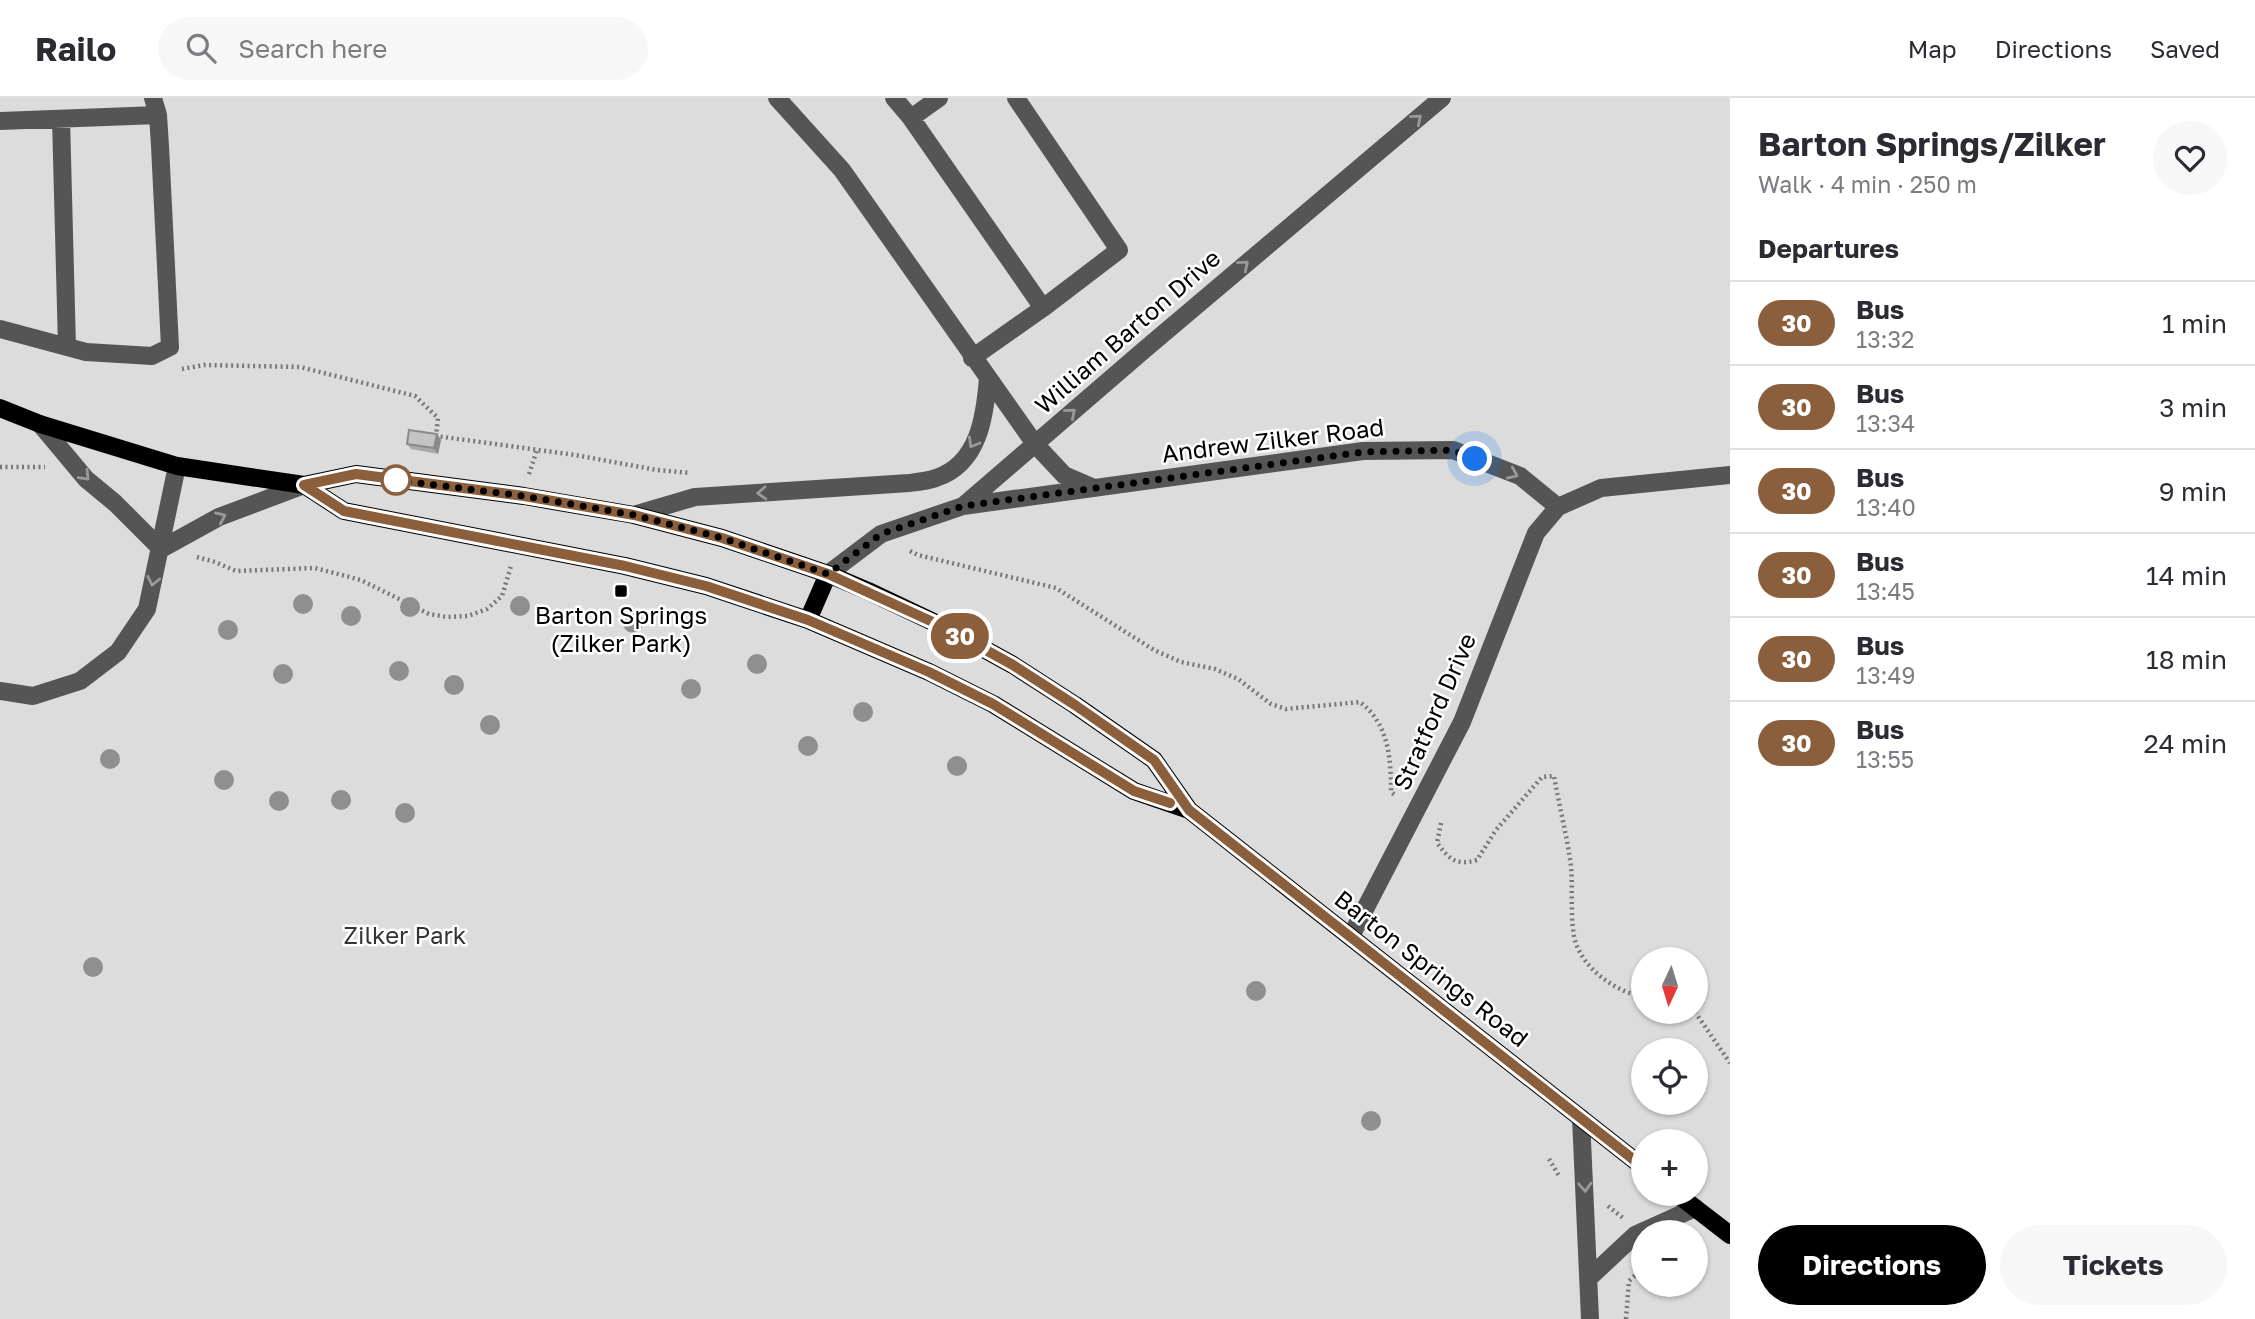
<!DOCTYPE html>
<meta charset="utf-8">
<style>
body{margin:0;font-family:"Golos Text",sans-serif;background:#f7f7f7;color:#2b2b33;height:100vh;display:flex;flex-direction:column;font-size:26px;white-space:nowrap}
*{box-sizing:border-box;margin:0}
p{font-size:23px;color:#7c7c81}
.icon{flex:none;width:38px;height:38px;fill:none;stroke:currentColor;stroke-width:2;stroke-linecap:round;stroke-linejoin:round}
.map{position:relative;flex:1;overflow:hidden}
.drawer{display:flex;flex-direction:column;background:#fff;width:525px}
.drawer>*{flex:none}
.badge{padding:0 14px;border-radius:23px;font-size:24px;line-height:46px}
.needle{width:46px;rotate:184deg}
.buttons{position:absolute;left:1631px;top:849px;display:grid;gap:14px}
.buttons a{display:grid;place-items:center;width:77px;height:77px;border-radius:50%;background:#fff;box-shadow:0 2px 5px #0004;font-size:35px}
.you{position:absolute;width:35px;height:35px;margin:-18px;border:5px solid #fff;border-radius:50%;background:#1a73e8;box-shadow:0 0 0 10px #1a73e833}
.map>.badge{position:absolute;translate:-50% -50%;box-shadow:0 0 0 4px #fff}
h2{padding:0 28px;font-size:26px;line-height:63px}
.round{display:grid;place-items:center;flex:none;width:74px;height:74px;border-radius:37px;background:#f7f7f7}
.overview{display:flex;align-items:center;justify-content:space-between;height:119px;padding:0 28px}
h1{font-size:33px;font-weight:700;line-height:52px}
.cta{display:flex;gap:14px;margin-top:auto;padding:14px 28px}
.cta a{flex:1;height:80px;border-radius:42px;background:#000;color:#fff;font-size:28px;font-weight:700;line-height:80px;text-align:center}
.cta a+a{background:#f7f7f7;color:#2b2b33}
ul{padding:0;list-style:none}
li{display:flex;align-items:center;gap:21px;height:84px;padding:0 28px;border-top:2px solid #e1e1e2}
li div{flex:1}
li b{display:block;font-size:26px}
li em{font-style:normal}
li .badge{min-width:77px;font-weight:700;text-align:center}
header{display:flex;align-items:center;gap:42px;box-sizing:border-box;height:98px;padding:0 35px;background:#fff;border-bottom:2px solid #e1e1e2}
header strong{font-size:33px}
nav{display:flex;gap:38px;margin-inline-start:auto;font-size:24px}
.search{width:490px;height:63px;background:#f7f7f7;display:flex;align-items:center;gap:18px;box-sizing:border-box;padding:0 24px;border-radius:38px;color:#7c7c81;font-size:26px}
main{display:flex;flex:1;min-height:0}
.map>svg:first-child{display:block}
</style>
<header>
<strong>Railo</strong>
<div class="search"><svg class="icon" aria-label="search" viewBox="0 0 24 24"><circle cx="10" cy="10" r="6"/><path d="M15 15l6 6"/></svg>Search here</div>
<nav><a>Map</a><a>Directions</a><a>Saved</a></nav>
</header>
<main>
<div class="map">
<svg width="1730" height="1221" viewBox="0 0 1730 1221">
<rect width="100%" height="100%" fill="#fff"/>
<!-- green -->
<path fill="#dcdcdc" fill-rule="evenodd" d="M0 0H1730V1221H0ZM1643 861H1696V914H1643ZM1643 952H1696V1004H1643ZM1643 1043H1696V1096H1643ZM1643 1134H1696V1186H1643Z"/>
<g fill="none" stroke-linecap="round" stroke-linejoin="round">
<defs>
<path id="major" d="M0 310 40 326 177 368 304 387 356 376 524 398 634 417 722 440 828 476 868 493 946 530 1013 567 1075 607 1154 662 1189 712 1643 1069
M304 387 344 413 625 468 706 488 808 522 929 574 993 606 1134 693 1189 712
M808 522 828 476
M1677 1096 1730 1137"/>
</defs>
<!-- major casing -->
<use href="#major" stroke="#dbdbdb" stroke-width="20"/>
<!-- path -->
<path stroke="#777" stroke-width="4.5" stroke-dasharray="2 3.5" stroke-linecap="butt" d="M182 271 204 267 300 269 415 298 438 320 436 338 575 357 657 372 690 375
M0 369H45
M529 376 537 352
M910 453 918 457 1056 490 1154 552 1181 564 1215 571 1238 581 1271 606 1286 611 1360 604C1389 626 1391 661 1391 694L1396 698
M197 459 215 464 236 473 315 470 361 482 429 516 447 519 468 518 487 511 502 498 511 468
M1441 725 1437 745C1449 761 1456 768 1477 762L1496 732 1542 679 1554 678C1559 707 1567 738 1571 768 1573 791 1570 815 1574 838 1580 869 1614 893 1643 899
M1695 914 1730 965
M1549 1061 1559 1078
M1608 1108 1623 1120
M1626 1221 1629 1183 1643 1170"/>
<!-- minor -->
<path stroke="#555" stroke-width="18" d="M777 0 842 72 1035 346 1064 377 1094 390
M894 0 911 20 939 0
M911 20 1043 210
M61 21 67 249
M0 23 158 17
M0 231 86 254 152 258 170 249 160 48 158 17 153 0
M972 260 1043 210 1119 152 1016 0
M40 326 86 381 115 405 161 451 219 419 304 387
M963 408 1363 353 1453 352 1520 378 1558 409
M634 417 695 399 909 385C918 384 928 383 936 380 979 366 985 318 988 280
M828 476 881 436 963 408 1144 252 1442 0
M0 593 33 598 80 583 118 554 147 511 177 368
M1351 838 1462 624 1536 435 1558 409 1601 390 1730 377
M1581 1020 1590 1221
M1589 1180 1635 1137 1695 1110"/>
<!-- major -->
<use href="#major" stroke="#000" stroke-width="18"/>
</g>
<!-- trees -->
<g fill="#8f8f8f">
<circle cx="303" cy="506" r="10"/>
<circle cx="520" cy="508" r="10"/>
<circle cx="410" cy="509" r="10"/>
<circle cx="351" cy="518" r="10"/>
<circle cx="633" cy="525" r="10"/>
<circle cx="228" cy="532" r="10"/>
<circle cx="757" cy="566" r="10"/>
<circle cx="399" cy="573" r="10"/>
<circle cx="283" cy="576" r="10"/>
<circle cx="454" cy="587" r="10"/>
<circle cx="691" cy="591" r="10"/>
<circle cx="863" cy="614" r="10"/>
<circle cx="490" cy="627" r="10"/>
<circle cx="808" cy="648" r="10"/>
<circle cx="110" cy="661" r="10"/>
<circle cx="957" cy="668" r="10"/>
<circle cx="224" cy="682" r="10"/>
<circle cx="341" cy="702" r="10"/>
<circle cx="279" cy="703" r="10"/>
<circle cx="405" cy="715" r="10"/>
<circle cx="93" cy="869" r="10"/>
<circle cx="1256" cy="893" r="10"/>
<circle cx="1371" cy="1023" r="10"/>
</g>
<!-- wall -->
<path fill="#a9a9a9" d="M437 336 441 342 438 356 411 351 407 346Z"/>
<!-- shaded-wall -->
<path fill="#898989" d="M437 336 441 342 438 356 434 350Z"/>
<!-- building -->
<path fill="#c4c4c4" stroke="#898989" stroke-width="2" d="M409 332 437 336 434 350 407 346Z"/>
<!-- one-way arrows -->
<defs><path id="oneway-chevron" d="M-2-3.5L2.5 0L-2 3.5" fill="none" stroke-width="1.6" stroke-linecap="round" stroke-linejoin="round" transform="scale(1.75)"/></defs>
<g stroke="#999">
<use href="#oneway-chevron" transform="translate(1417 21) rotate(-40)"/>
<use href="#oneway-chevron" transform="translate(1244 167) rotate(-40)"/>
<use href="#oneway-chevron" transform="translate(1071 315) rotate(-41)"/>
<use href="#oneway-chevron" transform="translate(973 345) rotate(120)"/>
<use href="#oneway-chevron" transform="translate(1513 376) rotate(24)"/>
<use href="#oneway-chevron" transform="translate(85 378) rotate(47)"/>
<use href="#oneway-chevron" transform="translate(762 395) rotate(177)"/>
<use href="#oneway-chevron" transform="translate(221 419) rotate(-24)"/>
<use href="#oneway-chevron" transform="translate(153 483) rotate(103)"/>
<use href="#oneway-chevron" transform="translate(1585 1089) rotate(87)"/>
</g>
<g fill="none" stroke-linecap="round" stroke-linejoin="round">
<defs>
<path id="line" d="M1170 705 1134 693 993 606 929 574 808 522 706 488 625 468 344 413 304 387 356 376 524 398 634 417 722 440 828 476 946 530 1013 567 1075 607 1154 662 1189 712 1643 1069"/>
</defs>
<!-- line casing -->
<use href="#line" stroke="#fff" stroke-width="16"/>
<!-- line -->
<use href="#line" stroke="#8b5e3c" stroke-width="10"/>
<!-- walk -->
<path stroke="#000" stroke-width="7" stroke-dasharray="0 12.6" d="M396 382 524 398 634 417 722 440 828 476 881 436 963 408 1363 354 1452 352 1475 361"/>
</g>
<!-- markers -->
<circle fill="#fff" stroke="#8b5e3c" stroke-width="3.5" cx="396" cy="382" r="14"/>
<rect fill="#000" stroke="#fff" stroke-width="2.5" x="614" y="486" width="14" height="14" rx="3.5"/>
<g text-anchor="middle" stroke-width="5" stroke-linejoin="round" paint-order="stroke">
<!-- street labels -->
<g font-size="24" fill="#000" stroke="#fff">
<text transform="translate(1128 234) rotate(-41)" y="8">William Barton Drive</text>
<text transform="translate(1273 343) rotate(-7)" y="8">Andrew Zilker Road</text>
<text transform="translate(1435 614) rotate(-66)" y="8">Stratford Drive</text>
<text transform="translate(1431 871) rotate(38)" y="8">Barton Springs Road</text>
</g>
<!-- poi labels -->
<g font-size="24" fill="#000" stroke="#fff">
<text x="621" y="526">Barton Springs<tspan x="621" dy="28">(Zilker Park)</tspan></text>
</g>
<!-- park labels -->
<g font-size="24" fill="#333" stroke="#fff">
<text x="405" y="846">Zilker Park</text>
</g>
</g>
</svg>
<div class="buttons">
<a><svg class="needle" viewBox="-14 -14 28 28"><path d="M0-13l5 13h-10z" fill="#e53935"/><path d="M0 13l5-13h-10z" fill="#7c7c81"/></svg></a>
<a><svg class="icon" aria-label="locate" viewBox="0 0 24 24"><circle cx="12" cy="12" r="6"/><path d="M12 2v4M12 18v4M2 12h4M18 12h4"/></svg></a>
<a>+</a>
<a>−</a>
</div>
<div class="you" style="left:1475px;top:361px"></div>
<b class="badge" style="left:960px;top:538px;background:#8b5e3c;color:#fff">30</b>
</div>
<section class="drawer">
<div class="overview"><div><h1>Barton Springs/Zilker</h1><p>Walk · 4 min · 250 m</p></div><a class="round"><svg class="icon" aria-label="heart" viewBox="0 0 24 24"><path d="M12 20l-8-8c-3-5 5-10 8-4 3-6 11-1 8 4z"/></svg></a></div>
<h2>Departures</h2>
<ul>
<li><span class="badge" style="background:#8b5e3c;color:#fff">30</span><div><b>Bus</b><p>13:32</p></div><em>1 min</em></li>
<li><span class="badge" style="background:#8b5e3c;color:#fff">30</span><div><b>Bus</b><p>13:34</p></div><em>3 min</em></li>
<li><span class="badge" style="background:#8b5e3c;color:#fff">30</span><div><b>Bus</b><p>13:40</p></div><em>9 min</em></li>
<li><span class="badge" style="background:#8b5e3c;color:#fff">30</span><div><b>Bus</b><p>13:45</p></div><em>14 min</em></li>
<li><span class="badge" style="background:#8b5e3c;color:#fff">30</span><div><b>Bus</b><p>13:49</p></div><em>18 min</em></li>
<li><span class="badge" style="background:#8b5e3c;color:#fff">30</span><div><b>Bus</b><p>13:55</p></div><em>24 min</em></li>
</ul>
<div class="cta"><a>Directions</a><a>Tickets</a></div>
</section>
</main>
